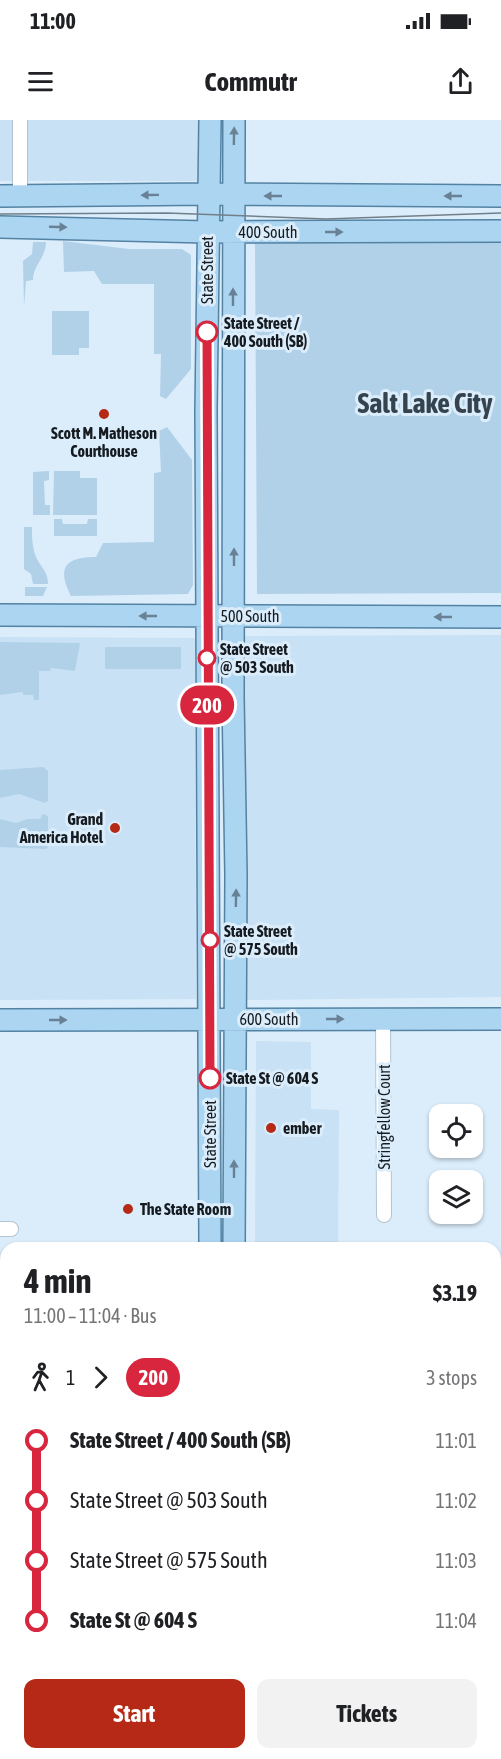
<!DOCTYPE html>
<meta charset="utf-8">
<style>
body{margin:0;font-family:"Asap Condensed",sans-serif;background:#f2f2f2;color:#202124;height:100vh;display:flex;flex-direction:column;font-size:22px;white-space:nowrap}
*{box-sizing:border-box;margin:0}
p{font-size:20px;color:#757577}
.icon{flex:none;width:33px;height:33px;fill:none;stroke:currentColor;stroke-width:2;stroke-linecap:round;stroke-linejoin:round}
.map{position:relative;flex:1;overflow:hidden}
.details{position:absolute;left:0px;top:1122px;width:501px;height:518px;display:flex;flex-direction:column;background:#fff;border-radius:18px 18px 0 0;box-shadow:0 2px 4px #0004}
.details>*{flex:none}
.badge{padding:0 12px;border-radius:20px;font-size:21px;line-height:39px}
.buttons{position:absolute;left:429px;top:984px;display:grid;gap:12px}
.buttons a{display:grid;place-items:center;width:54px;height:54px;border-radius:12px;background:#fff;box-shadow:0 2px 4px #0004;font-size:30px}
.map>.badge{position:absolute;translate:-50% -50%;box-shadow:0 0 0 3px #fff}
.legs{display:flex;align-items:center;gap:9px;height:66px;padding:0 24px;font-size:20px}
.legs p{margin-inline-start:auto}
.head{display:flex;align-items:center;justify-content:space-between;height:102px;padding:0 24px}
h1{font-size:33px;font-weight:700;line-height:45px}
.primary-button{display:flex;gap:12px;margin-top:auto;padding:12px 24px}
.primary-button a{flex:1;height:69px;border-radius:12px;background:#b62916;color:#fff;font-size:24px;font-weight:700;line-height:69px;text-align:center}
.primary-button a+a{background:#f2f2f2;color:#202124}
ul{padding:0 24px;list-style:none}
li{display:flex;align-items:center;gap:21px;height:60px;font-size:22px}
li i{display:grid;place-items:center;width:9px;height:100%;margin:0 8px;background:currentColor}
li i::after{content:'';width:15px;height:15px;margin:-8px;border:4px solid;border-radius:50%;background:#fff}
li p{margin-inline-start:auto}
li:first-child i{background:linear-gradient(#0000 50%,currentColor 0)}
li:last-child i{background:linear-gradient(currentColor 50%,#0000 0)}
.status{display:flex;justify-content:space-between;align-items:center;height:42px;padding:0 30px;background:#fff;direction:ltr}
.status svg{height:16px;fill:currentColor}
header{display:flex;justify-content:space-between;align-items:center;height:78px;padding:0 24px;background:#fff;font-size:27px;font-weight:700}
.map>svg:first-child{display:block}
</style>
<div class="status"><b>11:00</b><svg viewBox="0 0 49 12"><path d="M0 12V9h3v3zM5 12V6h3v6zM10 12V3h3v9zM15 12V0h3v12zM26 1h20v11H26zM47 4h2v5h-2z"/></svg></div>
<header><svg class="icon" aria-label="menu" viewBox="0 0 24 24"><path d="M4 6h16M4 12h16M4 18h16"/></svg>Commutr<svg class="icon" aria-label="share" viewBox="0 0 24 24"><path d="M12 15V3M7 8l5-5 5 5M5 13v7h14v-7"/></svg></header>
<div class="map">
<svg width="501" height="1639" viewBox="0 0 501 1639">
<rect width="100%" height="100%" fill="#dbedfb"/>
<!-- built -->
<path fill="#c8e1f4" d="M0 0H198V61H0Z
M501 515V877L245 880V516Z
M0 517 195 518 196 879 0 880Z
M256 921 311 922V989L339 990 338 1128H255Z
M495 1334H501V1493H495Z
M257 1634H387V1639H257Z"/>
<!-- green -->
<path fill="#b1d1e9" d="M63 121 129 129H182L191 135V249L166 279 160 276 161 234H154V164H102L94 151 64 152Z
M255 121H501V473L257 474Z
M33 122H46C46 138 33 145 33 160L26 161 24 187 23 141 32 134Z
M52 191H89V228H79V235H52Z
M167 307 192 340 193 465 188 474 71 476C56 447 66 437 96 437L103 423 154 422V353L161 352 159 311Z
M49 351V360L44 361 45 385H50V395H33V352Z
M54 351H80V358H97V395H53Z
M54 399H62L63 404H87L88 399H97V416H54Z
M24 407H32C32 418 32 426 36 437 41 448 48 451 48 464H33L31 454 24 449Z
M25 467H47L43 476H25Z
M0 522 80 523 75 551 51 548 50 551H39V580H34L33 575H23V572L0 575Z
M105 527H181V549H105Z
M43 647 48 651V681L45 683 19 674 0 678V650Z
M43 694 48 696V727L46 729 0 727V699L16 703 28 699H40Z"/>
<!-- water -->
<path fill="#7da3bf" d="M0 1504 6 1505V1592L0 1590Z"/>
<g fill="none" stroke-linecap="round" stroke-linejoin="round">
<defs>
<path id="minor" d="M20 76V0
M383 898 384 1095
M0 1109H11
M495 1496H501"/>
<path id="tertiary" d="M495 1302H501
M0 1303H6"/>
<path id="primary" d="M234 0 233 576 236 755 234 1128
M0 76 208 74 501 76
M0 107 207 112 501 111
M0 495 501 497
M0 900 501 899
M210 1128 206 290 210 0
M209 1639V1634
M234 1639V1634"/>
</defs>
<!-- minor casing -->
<use href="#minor" stroke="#b2c4d1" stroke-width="16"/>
<!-- tertiary casing -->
<use href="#tertiary" stroke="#b2c4d1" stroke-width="20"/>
<!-- primary casing -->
<use href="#primary" stroke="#5382a3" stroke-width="24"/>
<!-- minor -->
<use href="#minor" stroke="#fff" stroke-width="14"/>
<!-- tertiary -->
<use href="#tertiary" stroke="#fff" stroke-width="16"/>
<!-- primary -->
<use href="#primary" stroke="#acd5f2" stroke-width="21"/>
<!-- tram -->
<path stroke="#737f88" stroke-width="1.5" d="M0 94 167 93 326 99 501 93"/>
</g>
<!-- one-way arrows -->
<defs><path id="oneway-solid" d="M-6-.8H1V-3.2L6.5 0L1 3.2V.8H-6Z" transform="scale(1.5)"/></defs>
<g fill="#688194">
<use href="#oneway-solid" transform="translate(234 16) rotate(-89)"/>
<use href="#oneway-solid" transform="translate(150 75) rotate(179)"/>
<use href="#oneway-solid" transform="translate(273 76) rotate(-180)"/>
<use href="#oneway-solid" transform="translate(453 76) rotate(180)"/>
<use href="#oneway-solid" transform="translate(58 107) rotate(2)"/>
<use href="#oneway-solid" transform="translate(334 112)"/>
<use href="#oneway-solid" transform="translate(233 177) rotate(-90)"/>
<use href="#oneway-solid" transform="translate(234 437) rotate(-90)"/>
<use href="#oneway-solid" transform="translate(148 496) rotate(180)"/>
<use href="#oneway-solid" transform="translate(443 497) rotate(-180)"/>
<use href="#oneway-solid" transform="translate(236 778) rotate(-89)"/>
<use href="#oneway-solid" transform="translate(335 899)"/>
<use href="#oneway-solid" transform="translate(58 900)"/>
<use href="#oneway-solid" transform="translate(234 1049) rotate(-90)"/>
</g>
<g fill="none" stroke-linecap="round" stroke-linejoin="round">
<defs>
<path id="line-1" d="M207 212 210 958"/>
</defs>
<!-- line-1 casing -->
<use href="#line-1" stroke="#fff" stroke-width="14"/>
<!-- line-1 -->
<use href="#line-1" stroke="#d7263d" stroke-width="9"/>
</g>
<!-- markers -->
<g fill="#fff" stroke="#d7263d" stroke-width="3">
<circle cx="207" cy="212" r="10"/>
<circle cx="207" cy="538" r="8"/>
<circle cx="210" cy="820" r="8"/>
<circle cx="210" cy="958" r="10"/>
</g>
<g fill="#b62916" stroke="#dbedfb" stroke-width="2">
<circle cx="104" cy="294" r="6"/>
<circle cx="115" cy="708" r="6"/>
<circle cx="271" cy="1008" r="6"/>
<circle cx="128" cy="1089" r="6"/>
</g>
<g text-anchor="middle" stroke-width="6" stroke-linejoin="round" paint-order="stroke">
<!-- street labels -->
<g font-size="16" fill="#151b20" stroke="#dbedfb">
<text x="268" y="118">400 South</text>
<text transform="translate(207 150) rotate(-90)" y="6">State Street</text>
<text x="250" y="502">500 South</text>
<text x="269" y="905">600 South</text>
<text transform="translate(384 997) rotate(-90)" y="6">Stringfellow Court</text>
<text transform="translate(210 1014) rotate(-90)" y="6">State Street</text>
</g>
<!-- stop labels -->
<g font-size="16" font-weight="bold" fill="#151b20" stroke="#dbedfb" text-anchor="start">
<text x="224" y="209">State Street /<tspan x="224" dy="18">400 South (SB)</tspan></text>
<text x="220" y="535">State Street<tspan x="220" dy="18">@ 503 South</tspan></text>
<text x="224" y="817">State Street<tspan x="224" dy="18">@ 575 South</tspan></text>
<text x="226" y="964">State St @ 604 S</text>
</g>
<!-- poi labels -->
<g font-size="16" font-weight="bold" fill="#151b20" stroke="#dbedfb" text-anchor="start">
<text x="104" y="319" text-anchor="middle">Scott M. Matheson<tspan x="104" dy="18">Courthouse</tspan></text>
<text x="103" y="705" text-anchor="end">Grand<tspan x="103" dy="18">America Hotel</tspan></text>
<text x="283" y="1014">ember</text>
<text x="140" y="1095">The State Room</text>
</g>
<!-- town labels -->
<g font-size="28" font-weight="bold" fill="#35434f" stroke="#dbedfb">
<text x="425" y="293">Salt Lake City</text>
</g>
</g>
</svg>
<div class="buttons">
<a><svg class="icon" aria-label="locate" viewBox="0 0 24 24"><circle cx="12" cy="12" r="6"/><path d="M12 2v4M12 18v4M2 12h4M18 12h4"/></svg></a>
<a><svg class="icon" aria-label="layers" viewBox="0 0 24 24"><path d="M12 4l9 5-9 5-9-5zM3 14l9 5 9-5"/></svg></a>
</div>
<b class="badge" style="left:207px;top:585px;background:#d7263d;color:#fff">200</b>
<section class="details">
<div class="head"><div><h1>4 min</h1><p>11:00 – 11:04 · Bus</p></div><b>$3.19</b></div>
<div class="legs"><svg class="icon" aria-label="walk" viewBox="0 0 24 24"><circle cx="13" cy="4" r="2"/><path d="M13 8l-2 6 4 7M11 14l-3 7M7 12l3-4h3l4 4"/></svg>1<svg class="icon" aria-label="forward" viewBox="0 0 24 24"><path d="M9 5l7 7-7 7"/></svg><b class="badge" style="background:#d7263d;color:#fff">200</b><p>3 stops</p></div>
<ul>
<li><i style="color:#d7263d"></i><b>State Street / 400 South (SB)</b><p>11:01</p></li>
<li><i style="color:#d7263d"></i><span>State Street @ 503 South</span><p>11:02</p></li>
<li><i style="color:#d7263d"></i><span>State Street @ 575 South</span><p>11:03</p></li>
<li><i style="color:#d7263d"></i><b>State St @ 604 S</b><p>11:04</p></li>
</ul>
<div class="primary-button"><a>Start</a><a>Tickets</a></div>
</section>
</div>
